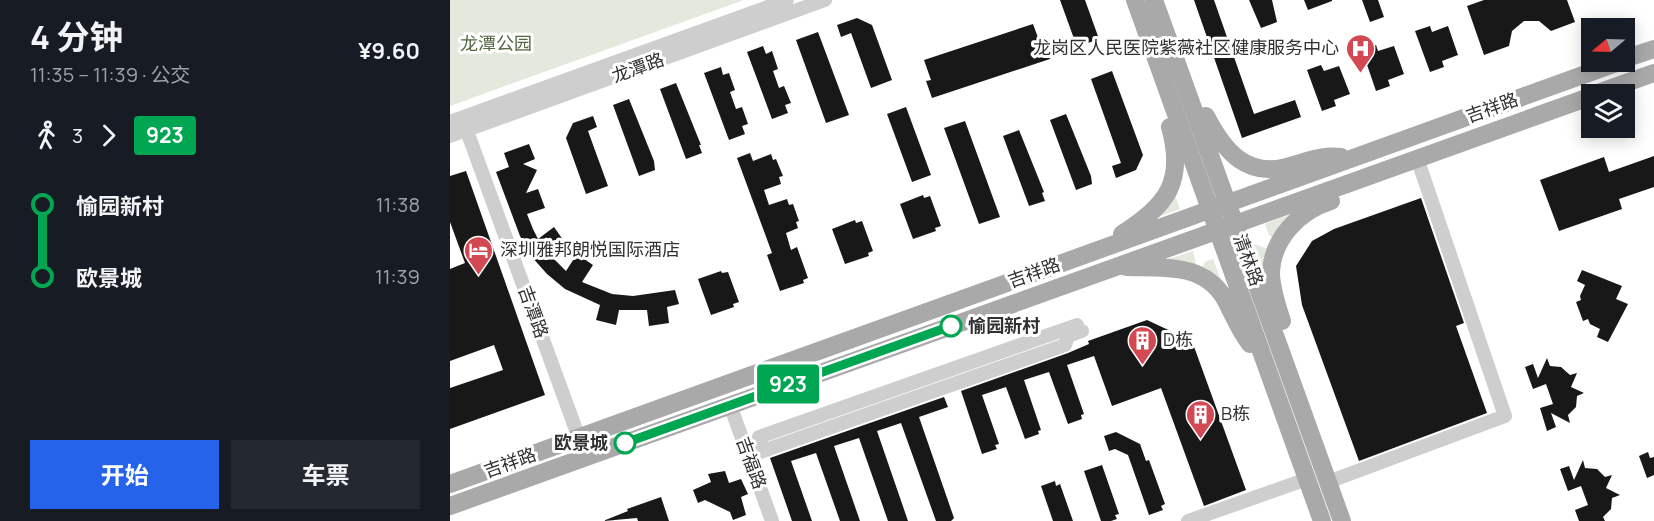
<!DOCTYPE html>
<html lang="zh">
<meta charset="utf-8">
<style>
body{margin:0;font-family:Manrope,"Noto Sans SC",sans-serif;background:#242831;color:#f1f3f6;height:100vh;display:flex;flex-direction:column;font-size:22px;white-space:nowrap}
*{box-sizing:border-box;margin:0}
p{font-size:20px;color:#9ea1a6}
.icon{flex:none;width:33px;height:33px;fill:none;stroke:currentColor;stroke-width:2;stroke-linecap:round;stroke-linejoin:round}
.map{position:relative;flex:1;overflow:hidden}
.sheet{display:flex;flex-direction:column;background:#171b24;width:450px}
.sheet>*{flex:none}
.badge{padding:0 12px;border-radius:4px;font-size:21px;line-height:39px}
.needle{width:39px;rotate:251deg}
.tools{position:absolute;left:1131px;top:18px;display:grid;gap:12px}
.tools a{display:grid;place-items:center;width:54px;height:54px;border-radius:0px;background:#171b24;box-shadow:0 3px 15px #0003;font-size:30px}
.map>.badge{position:absolute;translate:-50% -50%;box-shadow:0 0 0 3px #fff}
.legs{display:flex;align-items:center;gap:9px;height:66px;padding:0 30px;font-size:20px}
.legs p{margin-inline-start:auto}
.head{display:flex;align-items:center;justify-content:space-between;height:102px;padding:0 30px}
h1{font-size:33px;font-weight:700;line-height:45px}
.cta{display:flex;gap:12px;margin-top:auto;padding:12px 30px}
.cta a{flex:1;height:69px;border-radius:0px;background:#2563eb;color:#fff;font-size:24px;font-weight:700;line-height:69px;text-align:center}
.cta a+a{background:#242831;color:#f1f3f6}
ul{padding:0 30px;list-style:none}
li{display:flex;align-items:center;gap:21px;height:72px;font-size:22px}
li i{display:grid;place-items:center;width:9px;height:100%;margin:0 8px;background:currentColor}
li i::after{content:'';width:15px;height:15px;margin:-8px;border:4px solid;border-radius:50%;background:#171b24}
li p{margin-inline-start:auto}
li:first-child i{background:linear-gradient(#0000 50%,currentColor 0)}
li:last-child i{background:linear-gradient(currentColor 50%,#0000 0)}
main{display:flex;flex:1;min-height:0}
.map>svg:first-child{display:block}
</style>
<main>
<section class="sheet">
<div class="head"><div><h1>4 分钟</h1><p>11:35 – 11:39 · 公交</p></div><b>¥9.60</b></div>
<div class="legs"><svg class="icon" aria-label="walk" viewBox="0 0 24 24"><circle cx="13" cy="4" r="2"/><path d="M13 8l-2 6 4 7M11 14l-3 7M7 12l3-4h3l4 4"/></svg>3<svg class="icon" aria-label="forward" viewBox="0 0 24 24"><path d="M9 5l7 7-7 7"/></svg><b class="badge" style="background:#00a651;color:#fff">923</b></div>
<ul>
<li><i style="color:#00a651"></i><b>愉园新村</b><p>11:38</p></li>
<li><i style="color:#00a651"></i><b>欧景城</b><p>11:39</p></li>
</ul>
<div class="cta"><a>开始</a><a>车票</a></div>
</section>
<div class="map">
<svg width="1204" height="521" viewBox="0 0 1204 521">
<rect width="100%" height="100%" fill="#fff"/>
<!-- green -->
<path fill="#e4e9de" d="M0 0H294L0 106Z
M724 193 730 209 697 221Z
M852 210 824 239 819 235 815 224Z
M804 244 821 250 817 282Z
M743 251 747 268 700 265Z
M763 259 778 299 751 271 755 262Z"/>
<!-- building -->
<path fill="#181818" d="M610 0H635L649 39 627 47Z
M744 0H764L804 114 845 100 851 117 792 138Z
M799 0H822L827 22 811 28Z
M854 0H882V1L858 10Z
M912 0H928L934 17 920 22Z
M1034 0H1117L1125 22 1101 31 1089 21H1074L1062 31 1059 46 1034 55 1017 6Z
M407 18 422 25 442 80 421 88 401 33 391 37 387 25Z
M583 24 590 43 594 42 600 59 482 98 476 81 481 80 474 60Z
M980 26 982 32 998 26 1008 55 992 61 994 67 980 72 965 31Z
M368 32 399 115 376 123 346 40Z
M926 45 928 51 944 46 954 74 938 80 940 86 926 91 912 50Z
M313 46 316 54 322 51 328 69 323 71 329 88 334 86 341 103 335 105 338 113 322 119 297 52Z
M871 65 874 71 889 66 900 94 884 100 886 106 872 111 857 70Z
M271 67 273 75 279 73 285 90 280 92 286 109 292 107 298 124 292 126 295 134 279 140 254 73Z
M662 71 693 155 686 170 666 178 662 166 671 163 641 79Z
M226 83 251 145H249L252 153 236 159 210 89Z
M179 99 204 161 205 170 189 176 163 105Z
M456 107 481 175 462 182 437 114Z
M616 114 641 176 642 184 626 190 600 120Z
M143 116 147 127 138 131 158 186 136 194 116 138 123 123Z
M515 121 550 217 529 224 494 128Z
M569 130 594 192 592 193 595 201 579 206 553 136Z
M79 144 85 159 73 164 87 170 76 193 88 189 95 208 77 214 83 229 88 239 104 227 116 244 100 255 116 271 127 254 143 265 132 282 162 294 183 296 225 290 229 304 217 307 219 323 199 326 197 310H169L166 325 146 320 150 305 115 289 97 274 81 256 70 236 46 172 59 167 54 153Z
M300 153 303 161 321 154 323 160 326 159 333 176 329 177 331 184 314 190 319 205 337 199 339 205 343 204 349 221 346 222 348 228 336 233 341 250 347 247 358 278 353 280 354 283 330 291 317 255 322 253 287 158Z
M1204 156V187L1169 199 1172 209 1109 231 1090 180 1154 157 1159 172Z
M16 171 95 395 0 429V388L53 370 44 345 0 361V269L15 263 0 222V176Z
M473 195 474 198 480 196 491 226 485 228 486 231 463 239 450 204Z
M971 198 1014 323 1006 326 1037 413 909 461 852 305 846 266 862 241 884 229Z
M405 220 406 223 412 221 423 251 418 253 419 256 395 264 382 229Z
M1132 270 1172 286 1166 299 1178 304 1158 342 1147 337 1150 329 1140 324 1138 319 1133 321 1126 302 1131 300 1130 296 1135 285 1127 281Z
M271 271 272 273 278 272 289 302 283 304 284 307 261 315 248 279Z
M697 320 742 341 796 490 754 506 711 388 662 406 644 356 617 365 634 414 631 415 632 419 618 424 599 372 574 380 591 430 588 431 589 434 575 439 556 387 532 395 549 444 545 445 547 449 532 454 511 391 618 353 639 344 638 341Z
M1097 358 1100 366 1111 367 1120 375 1127 373 1121 387 1134 393 1127 396 1126 407 1118 415 1120 423 1101 413 1106 427 1097 431 1090 408 1103 404 1096 384 1083 389 1075 367 1083 364 1088 378Z
M494 397 498 407 469 417 504 518 501 521H486L451 423 427 431 458 521H438L409 438 384 446 410 521H390L366 453 341 461 362 521H342L320 458Z
M666 432 690 444 696 461 699 460 715 504 711 506 713 510 699 515 678 455 665 449 659 451 654 436Z
M1198 452 1200 458 1204 457V475L1197 478 1189 456Z
M1133 460 1135 468 1147 469 1155 477 1162 475 1156 488 1170 495 1162 498 1161 509 1153 517 1155 521H1129L1125 510 1138 505 1131 486 1118 491 1110 469 1119 466 1124 480Z
M652 465 669 514 665 515 667 519 661 521H651L634 471Z
M275 471 279 483 291 479 298 494 291 497 296 515 283 520 280 512 255 500 248 503 243 490 261 482 258 474Z
M605 481 606 486 610 484 623 521H603L591 486Z
M211 497 219 521H188L187 518 153 521 178 511 177 509Z"/>
<g fill="none" stroke-linecap="round" stroke-linejoin="round">
<!-- minor -->
<path stroke="#cecece" stroke-width="14" d="M0 122 337 0
M14 123 129 438
M0 136 375 0
M280 405 322 521
M313 450 309 437 627 325
M299 456 615 345 618 336 632 331
M878 482 1055 416 967 158
M738 521 857 479"/>
<!-- major -->
<path stroke="#a9a9a9" stroke-width="18" d="M685 0 872 521
M704 0 892 521
M1174 59 1204 49
M1145 94 1204 73
M756 116C774 151 797 179 840 166 858 161 872 155 891 157
M672 234C718 204 735 182 720 127
M676 267C712 268 753 262 775 299 783 314 789 330 800 344
M832 321C827 306 822 291 821 275 821 239 849 211 881 201
M0 484 1169 62
M0 506 1142 96"/>
</g>
<g fill="none" stroke-linecap="round" stroke-linejoin="round">
<defs>
<path id="line-1" d="M175 443 501 326"/>
</defs>
<!-- line-1 casing -->
<use href="#line-1" stroke="#fff" stroke-width="14"/>
<!-- line-1 -->
<use href="#line-1" stroke="#00a651" stroke-width="9"/>
</g>
<!-- icons -->
<defs>
<symbol id="hospital-pin" viewBox="-11 -11 22 30"><path d="M0 17L-7.5 6A9.5 9.5 0 1 1 7.5 6Z" fill="#d24953" stroke="#fff"/><path d="M-5-5h3v3.5h4V-5h3V5h-3V1.5h-4V5h-3Z" fill="#fff"/></symbol>
<symbol id="hotel-pin" viewBox="-11 -11 22 30"><path d="M0 17L-7.5 6A9.5 9.5 0 1 1 7.5 6Z" fill="#d24953" stroke="#fff"/><path d="M-6-4.5h1.5V1H6V5H4.5V3h-9V5H-6ZM-4 0a1.8 1.8 0 1 1 3.6 0ZM.5 0V-2.5h3Q6-2.5 6 0Z" fill="#fff"/></symbol>
<symbol id="building-pin" viewBox="-11 -11 22 30"><path d="M0 17L-7.5 6A9.5 9.5 0 1 1 7.5 6Z" fill="#d24953" stroke="#fff"/><path d="M-4-6H4V6H1V3H-1V6H-4ZM-2.5-4.3h1.7v1.8h-1.7ZM.8-4.3h1.7v1.8H.8ZM-2.5-1h1.7V.8h-1.7ZM.8-1h1.7V.8H.8Z" fill="#fff"/></symbol>
</defs>
<g fill-rule="evenodd">
<use href="#hospital-pin" x="894" y="32" width="33" height="45"/>
<use href="#hotel-pin" x="12" y="234" width="33" height="45"/>
<use href="#building-pin" x="676" y="324" width="33" height="45"/>
<use href="#building-pin" x="734" y="398" width="33" height="45"/>
</g>
<!-- markers -->
<g fill="#fff" stroke="#00a651" stroke-width="3">
<circle cx="501" cy="326" r="10"/>
<circle cx="175" cy="443" r="10"/>
</g>
<g text-anchor="middle" stroke-width="6" stroke-linejoin="round" paint-order="stroke">
<!-- park labels -->
<g font-size="18" fill="#546843" stroke="#fff">
<text x="46" y="50">龙潭公园</text>
</g>
<!-- poi labels -->
<g font-size="18" fill="#313131" stroke="#fff" text-anchor="start">
<text x="889" y="54" text-anchor="end">龙岗区人民医院紫薇社区健康服务中心</text>
<text x="50" y="256">深圳雅邦朗悦国际酒店</text>
<text x="713" y="346">D栋</text>
<text x="771" y="420">B栋</text>
</g>
<!-- street labels -->
<g font-size="18" fill="#313131" stroke="#fff">
<text transform="translate(188 68) rotate(-20)" y="6">龙潭路</text>
<text transform="translate(1042 108) rotate(-20)" y="6">吉祥路</text>
<text transform="translate(798 260) rotate(70)" y="6">清林路</text>
<text transform="translate(584 273) rotate(-20)" y="6">吉祥路</text>
<text transform="translate(83 312) rotate(70)" y="6">吉潭路</text>
<text transform="translate(60 463) rotate(-20)" y="6">吉祥路</text>
<text transform="translate(301 463) rotate(70)" y="6">吉福路</text>
</g>
<!-- stop labels -->
<g font-size="18" font-weight="bold" fill="#313131" stroke="#fff" text-anchor="start">
<text x="518" y="332">愉园新村</text>
<text x="158" y="449" text-anchor="end">欧景城</text>
</g>
</g>
</svg>
<div class="tools">
<a><svg class="needle" viewBox="-14 -14 28 28"><path d="M0-13l5 13h-10z" fill="#e53935"/><path d="M0 13l5-13h-10z" fill="#9ea1a6"/></svg></a>
<a><svg class="icon" aria-label="layers" viewBox="0 0 24 24"><path d="M12 4l9 5-9 5-9-5zM3 14l9 5 9-5"/></svg></a>
</div>
<b class="badge" style="left:338px;top:384px;background:#00a651;color:#fff">923</b>
</div>
</main>
